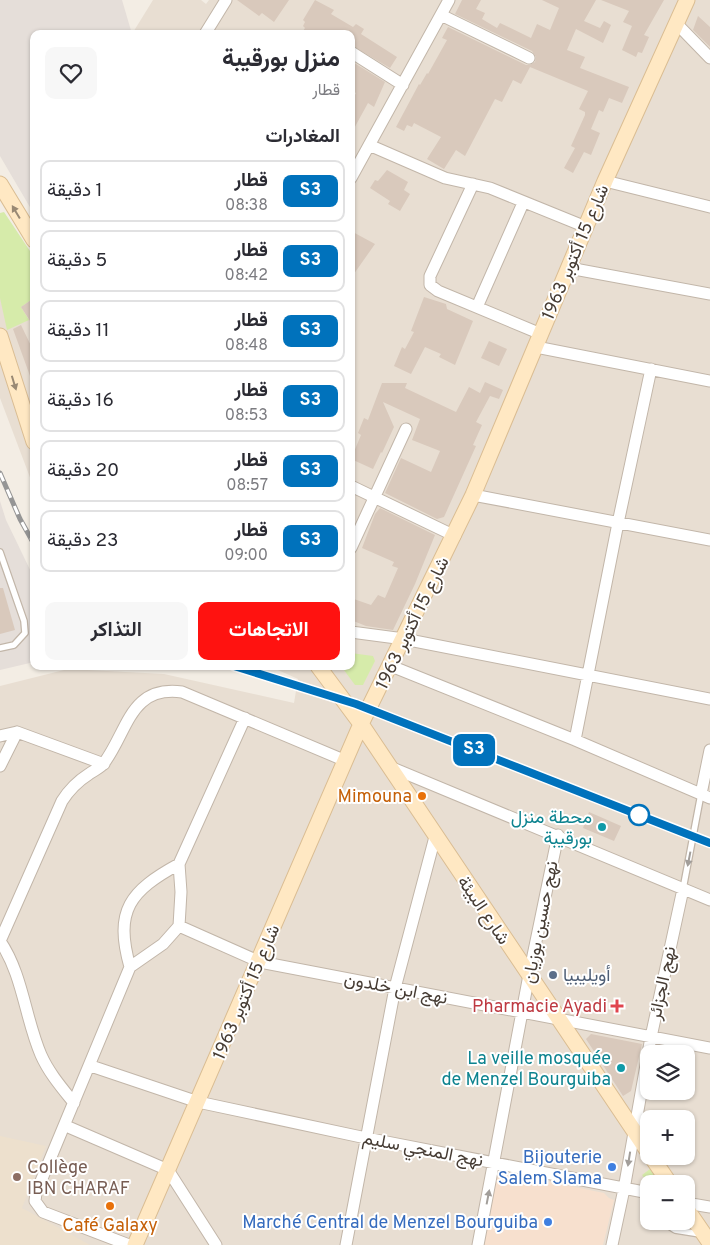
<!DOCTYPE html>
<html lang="ar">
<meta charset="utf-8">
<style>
body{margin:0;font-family:Overpass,Vazirmatn,sans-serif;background:#f7f7f7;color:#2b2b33;direction:rtl;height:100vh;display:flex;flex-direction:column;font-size:19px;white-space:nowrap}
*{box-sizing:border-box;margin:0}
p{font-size:16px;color:#7c7c81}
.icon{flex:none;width:28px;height:28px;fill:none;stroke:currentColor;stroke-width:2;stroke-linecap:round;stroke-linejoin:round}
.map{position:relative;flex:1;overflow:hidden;direction:ltr}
.side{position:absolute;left:30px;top:30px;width:325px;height:640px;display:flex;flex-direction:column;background:#fff;border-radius:10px;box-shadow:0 1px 4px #0004;direction:rtl}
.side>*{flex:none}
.badge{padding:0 10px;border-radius:8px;font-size:18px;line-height:32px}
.buttons{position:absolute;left:640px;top:1045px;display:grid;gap:10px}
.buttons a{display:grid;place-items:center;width:55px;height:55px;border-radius:10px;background:#fff;box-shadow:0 1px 4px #0004;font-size:25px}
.map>.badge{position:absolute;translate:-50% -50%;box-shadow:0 0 0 2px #fff}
h2{padding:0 15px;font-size:19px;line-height:45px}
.round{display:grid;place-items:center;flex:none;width:52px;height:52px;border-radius:10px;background:#f7f7f7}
.overview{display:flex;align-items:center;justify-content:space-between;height:85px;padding:0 15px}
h1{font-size:24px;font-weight:700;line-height:38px}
.action{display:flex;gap:10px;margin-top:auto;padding:10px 15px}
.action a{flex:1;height:58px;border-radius:10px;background:#ff1210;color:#fff;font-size:20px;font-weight:700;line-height:58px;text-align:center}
.action a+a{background:#f7f7f7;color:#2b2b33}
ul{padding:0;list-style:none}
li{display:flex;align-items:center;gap:15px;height:62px;margin:0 10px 8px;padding:0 5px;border:2px solid #e1e1e2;border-radius:10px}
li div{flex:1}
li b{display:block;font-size:19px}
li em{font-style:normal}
li .badge{min-width:55px;font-weight:700;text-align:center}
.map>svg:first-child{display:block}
</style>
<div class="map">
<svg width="710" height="1245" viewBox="0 0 710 1245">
<rect width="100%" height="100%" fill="#f3ede4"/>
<!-- residential -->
<path fill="#e8ded2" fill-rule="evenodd" d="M153 0H201L206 4 209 0H710V1245H0V686L68 669 164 674 294 703 298 679 269 666H351V34H132ZM649 1054H686V1091H649ZM649 1119H686V1156H649ZM649 1184H686V1221H649Z
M34 261V488L0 398V283Z"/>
<!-- commercial -->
<path fill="#f7e0ce" d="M497 1171 604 1193 609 1198 614 1200 603 1245H484Z"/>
<!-- industrial -->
<path fill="#e5ded9" d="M0 0H122L132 34H34V214L0 156Z
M0 501 6 520 34 578V662L0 670Z"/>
<!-- education -->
<path fill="#ede0cd" d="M0 1136 46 1146 22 1208 90 1245H0Z"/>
<!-- green -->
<path fill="#d6ebaa" d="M4 212 34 257V298L21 307 29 320 7 330 0 298V213Z
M351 653 373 656 375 661 363 685H355L341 666H351Z
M650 1169 660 1183 659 1184H649L642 1175Z"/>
<!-- building -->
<path fill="#d9c9bc" d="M237 0H289L274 22 262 13 259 16Z
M315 0 334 10 331 14 353 27 356 24 364 29 361 34 397 57 390 68 351 45V34H301L305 28 303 26 305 22 303 20Z
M462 0H481L476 9 485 13 482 19 497 28 500 23 531 38 537 24 550 30 559 8 542 0H596L584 21 600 28 604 21 611 25 603 43 576 29 567 50 585 57 580 68 629 87 622 103 609 98 603 112 599 110 591 129 600 133 591 155 584 152 573 173 564 168 575 148 571 146 585 115V112L579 109 588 91 530 67 521 84 513 80 502 102 495 99 465 156 456 150 444 169 427 159 441 137 414 123 412 127 407 125 404 131 396 127 419 84 420 85 427 73 428 74 447 40 442 38 448 27 526 65H530L535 62 536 57 532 51 455 14Z
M601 0H664L644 35 649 37 642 53 638 52 636 57 622 50 632 26 623 22 629 11Z
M698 16 710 27V47L693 30Z
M351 61 385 82 374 107 368 103 351 134V102L356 93 351 90Z
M387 170 408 182 404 190 410 194 400 211 388 204 390 201 370 188 375 180 378 181Z
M351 231 375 244 351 278Z
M424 297 446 304 447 309 473 321 455 365 439 357 441 354 425 347 411 374 394 366 402 347 405 349 414 332 411 331Z
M34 298V327L21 307Z
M21 325 34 352V387L13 329Z
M489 341 507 349 499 366 481 358Z
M485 382 503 390 499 399 490 396 476 422 482 425 473 445 476 446 444 517 437 519 385 493 401 458 431 472 440 451 412 440 420 419 383 402 394 427 382 453 381 452 373 469 351 459 361 435 358 433 364 418 368 420 382 383H407L405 388 456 412 469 387 480 393Z
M380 508 435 535 415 584 393 630 366 626 351 620V598L371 605 378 595 385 598 398 568 392 566 394 562 362 548 375 514Z
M0 588H3L15 630 0 634Z
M589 812 621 826 614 841 583 828Z
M591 1034 642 1044 631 1091 623 1096 586 1039Z"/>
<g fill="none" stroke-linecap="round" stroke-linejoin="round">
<defs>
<path id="lane" d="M0 552 24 621 25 633 14 645 0 648
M683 889 701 794
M661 1221 675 1230 700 1234"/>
<path id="street" d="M441 15 529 58
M676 23 710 58
M205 34 226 0
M351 52 403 85
M369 145 445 178 490 188 586 227
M351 178 449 0
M605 181 710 207
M473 184 430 276V285L438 291 541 334
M569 268 710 294
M477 307 523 203
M536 347 710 381
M351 486 455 536
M473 495 710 540
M351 548 406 429
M351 632 404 639 710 699
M391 666 575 740 710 798
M0 736 17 732 104 764
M575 740 618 523 651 369
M0 766 17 732
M390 767 710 900
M701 794 710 750
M179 926 260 962 710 1048
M0 941 62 801C69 790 78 781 89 774 94 770 101 768 104 763 128 731 130 685 182 692L346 761
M0 941C23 975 25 1018 41 1055 49 1073 62 1088 74 1103
M130 967C114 910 130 891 179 864
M91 1066 198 1102 366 1138 649 1193
M66 1126 168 1170 216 1245
M686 1203 710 1207
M129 1245 43 1212 35 1201 36 1193 130 967 163 944 179 926 181 892 179 864 245 718
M346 1245 395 988 435 837
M478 1245 529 975 558 835
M612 1245 624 1189 651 1037 683 889"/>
<path id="secondary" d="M0 184 34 240
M0 336 34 442
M318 666 361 724 649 1153
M651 1156 670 1184
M686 1208 710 1243
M135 1245 361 724 473 495 605 181 687 0"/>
</defs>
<!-- lane casing -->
<use href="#lane" stroke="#c2b6a9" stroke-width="8"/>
<!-- street casing -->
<use href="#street" stroke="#c2b6a9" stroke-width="13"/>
<!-- secondary casing -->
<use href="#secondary" stroke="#dabd93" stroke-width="17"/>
<!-- lane -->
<use href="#lane" stroke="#fff" stroke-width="5.5"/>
<!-- street -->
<use href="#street" stroke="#fff" stroke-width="11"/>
<!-- secondary -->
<use href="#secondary" stroke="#ffe8c3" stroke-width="15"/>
<defs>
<path id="rail" d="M0 473 20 519 34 544
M234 666 343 699 710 843"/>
</defs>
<!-- rail casing -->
<use href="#rail" stroke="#959595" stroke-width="5"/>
<!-- rail -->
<use href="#rail" stroke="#fff" stroke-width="3" stroke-dasharray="9" stroke-linecap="butt"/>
</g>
<!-- one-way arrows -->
<defs><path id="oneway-solid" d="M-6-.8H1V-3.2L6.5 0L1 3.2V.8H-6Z" transform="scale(1.25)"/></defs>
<g fill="#998974">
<use href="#oneway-solid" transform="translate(16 212) rotate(-121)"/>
<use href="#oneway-solid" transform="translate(14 383) rotate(73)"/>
</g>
<g fill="#a29e9a">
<use href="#oneway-solid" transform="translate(689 859) rotate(101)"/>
<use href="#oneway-solid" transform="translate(629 1159) rotate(99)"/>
<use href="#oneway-solid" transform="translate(488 1197) rotate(-79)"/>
</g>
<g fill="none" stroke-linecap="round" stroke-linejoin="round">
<defs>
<path id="line" d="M234 666 356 704 710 843"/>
</defs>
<!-- line casing -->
<use href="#line" stroke="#fff" stroke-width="11"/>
<!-- line -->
<use href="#line" stroke="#0072bc" stroke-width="8"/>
</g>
<!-- markers -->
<g fill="#e8710a" stroke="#fff" stroke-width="2">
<circle cx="422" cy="796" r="5"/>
<circle cx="110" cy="1206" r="5"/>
</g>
<circle fill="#fff" stroke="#0072bc" stroke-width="2.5" cx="639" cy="815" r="10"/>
<g fill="#0f9aa8" stroke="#fff" stroke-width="2">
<circle cx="602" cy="827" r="5"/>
<circle cx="621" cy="1068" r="5"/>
</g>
<circle fill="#5c6f8a" stroke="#fff" stroke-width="2" cx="553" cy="975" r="5"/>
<path fill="#e0444e" stroke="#fff" stroke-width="2" d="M614.5 998.5h5v5h5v5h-5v5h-5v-5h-5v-5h5z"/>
<g fill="#3f7fe0" stroke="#fff" stroke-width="2">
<circle cx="612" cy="1167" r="5"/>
<circle cx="548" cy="1222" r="5"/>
</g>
<circle fill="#8d6e63" stroke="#fff" stroke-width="2" cx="17" cy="1177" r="5"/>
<g text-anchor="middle" stroke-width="4" stroke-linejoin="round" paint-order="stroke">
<!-- street labels -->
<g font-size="18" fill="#463c34" stroke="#fff">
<text transform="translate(575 252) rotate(-67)" y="6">شارع 15 أكتوبر 1963</text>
<text transform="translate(412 623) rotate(-64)" y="6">شارع 15 أكتوبر 1963</text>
<text transform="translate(484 910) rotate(56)" y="6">شارع البيئة</text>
<text transform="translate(540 922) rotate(-79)" y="6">نهج حسين بوزيان</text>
<text transform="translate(662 983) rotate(-78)" y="6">نهج الجزائر</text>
<text transform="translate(396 988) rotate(11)" y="6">نهج ابن خلدون</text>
<text transform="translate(246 992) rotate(-67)" y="6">شارع 15 أكتوبر 1963</text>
<text transform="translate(423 1149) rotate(11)" y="6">نهج المنجي سليم</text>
</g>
<!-- food labels -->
<g font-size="18" fill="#c56008" stroke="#fff" text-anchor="end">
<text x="412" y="802">Mimouna</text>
<text x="110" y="1231" text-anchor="middle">Café Galaxy</text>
</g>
<!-- culture labels -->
<g font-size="18" fill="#0d838f" stroke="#fff" text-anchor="end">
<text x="592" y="823">محطة منزل<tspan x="592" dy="21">بورقيبة</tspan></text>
<text x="611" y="1064">La veille mosquée<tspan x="611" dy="21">de Menzel Bourguiba</tspan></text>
</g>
<!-- service labels -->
<g font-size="18" fill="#4e5e75" stroke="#fff" text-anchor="start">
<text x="563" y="981">أويليبيا</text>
</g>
<!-- health labels -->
<g font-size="18" fill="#be3a42" stroke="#fff" text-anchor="end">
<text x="607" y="1012">Pharmacie Ayadi</text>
</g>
<!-- shop labels -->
<g font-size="18" fill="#366cbe" stroke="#fff" text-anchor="end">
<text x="602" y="1163">Bijouterie<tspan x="602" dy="21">Salem Slama</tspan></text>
<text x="538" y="1228">Marché Central de Menzel Bourguiba</text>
</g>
<!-- education labels -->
<g font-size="18" fill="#785e54" stroke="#fff" text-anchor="start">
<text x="27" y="1173">Collège<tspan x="27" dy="21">IBN CHARAF</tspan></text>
</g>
</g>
</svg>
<div class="buttons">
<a><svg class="icon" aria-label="layers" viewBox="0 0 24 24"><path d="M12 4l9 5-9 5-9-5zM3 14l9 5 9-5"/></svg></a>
<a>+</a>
<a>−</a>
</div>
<b class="badge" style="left:474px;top:750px;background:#0072bc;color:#fff">S3</b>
<section class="side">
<div class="overview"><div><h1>منزل بورقيبة</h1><p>قطار</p></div><a class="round"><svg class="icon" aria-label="heart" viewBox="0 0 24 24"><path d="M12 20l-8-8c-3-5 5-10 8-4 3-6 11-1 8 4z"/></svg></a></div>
<h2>المغادرات</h2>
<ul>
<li><span class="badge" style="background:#0072bc;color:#fff">S3</span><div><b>قطار</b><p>08:38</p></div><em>1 دقيقة</em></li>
<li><span class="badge" style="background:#0072bc;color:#fff">S3</span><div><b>قطار</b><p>08:42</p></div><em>5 دقيقة</em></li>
<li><span class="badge" style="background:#0072bc;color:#fff">S3</span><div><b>قطار</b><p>08:48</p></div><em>11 دقيقة</em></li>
<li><span class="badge" style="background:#0072bc;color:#fff">S3</span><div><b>قطار</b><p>08:53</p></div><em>16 دقيقة</em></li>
<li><span class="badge" style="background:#0072bc;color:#fff">S3</span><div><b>قطار</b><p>08:57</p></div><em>20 دقيقة</em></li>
<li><span class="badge" style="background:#0072bc;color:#fff">S3</span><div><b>قطار</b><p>09:00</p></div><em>23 دقيقة</em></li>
</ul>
<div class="action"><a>الاتجاهات</a><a>التذاكر</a></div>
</section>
</div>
